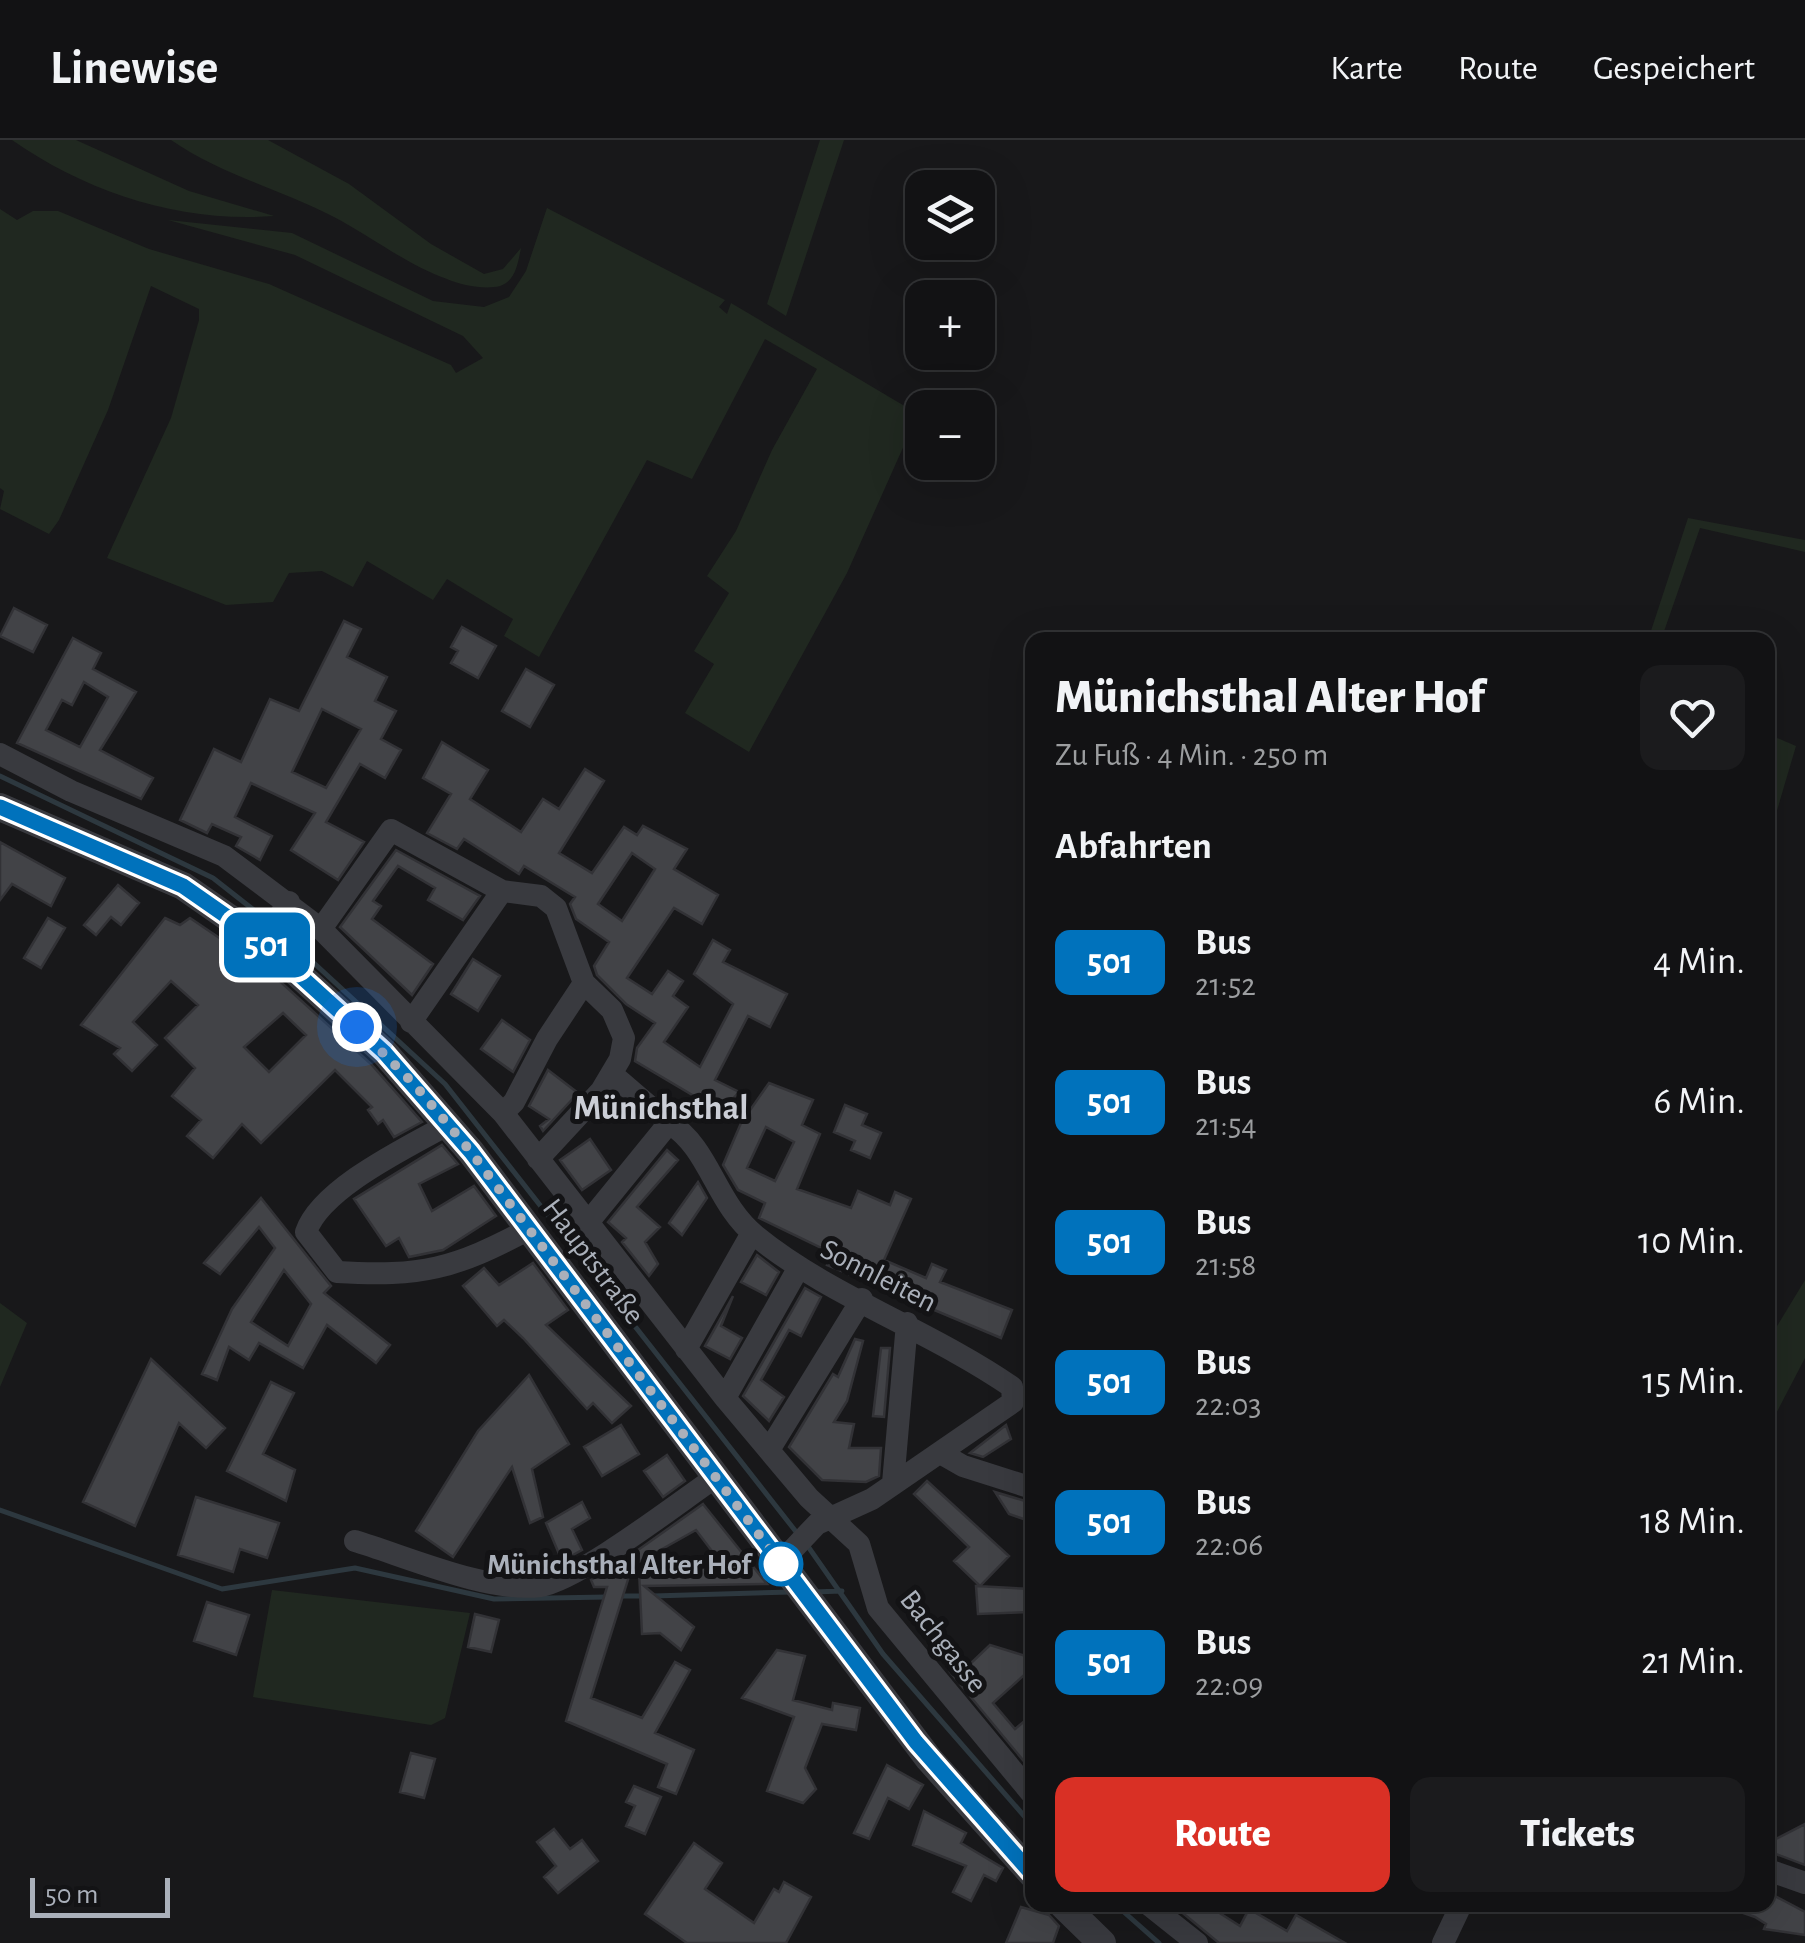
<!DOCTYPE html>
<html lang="de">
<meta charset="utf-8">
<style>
body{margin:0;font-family:"Alegreya Sans",sans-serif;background:#1b1b1d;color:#f1f3f6;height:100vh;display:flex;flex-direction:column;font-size:38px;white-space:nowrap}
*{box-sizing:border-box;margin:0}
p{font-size:32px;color:#9c9ea0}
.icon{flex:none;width:55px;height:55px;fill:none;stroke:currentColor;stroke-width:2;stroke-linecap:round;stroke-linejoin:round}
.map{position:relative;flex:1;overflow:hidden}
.sheet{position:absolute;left:1025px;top:492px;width:750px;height:1280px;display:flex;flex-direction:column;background:#121214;border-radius:20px;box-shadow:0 10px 40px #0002,0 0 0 2px #313234}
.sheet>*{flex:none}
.badge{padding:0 20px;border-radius:15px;font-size:35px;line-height:65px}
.fabs{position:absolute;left:905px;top:30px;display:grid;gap:20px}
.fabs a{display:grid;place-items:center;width:90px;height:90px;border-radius:20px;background:#121214;box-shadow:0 10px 40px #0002,0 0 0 2px #313234;font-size:50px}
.scale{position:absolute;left:30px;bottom:25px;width:140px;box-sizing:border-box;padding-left:10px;border:5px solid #aab0ba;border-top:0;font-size:28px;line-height:35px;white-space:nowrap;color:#aab0ba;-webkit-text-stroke:8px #131315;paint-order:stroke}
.you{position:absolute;width:50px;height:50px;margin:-25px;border:8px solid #fff;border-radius:50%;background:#1a73e8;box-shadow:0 0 0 15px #1a73e833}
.map>.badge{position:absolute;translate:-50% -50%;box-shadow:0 0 0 5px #fff}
h2{padding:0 30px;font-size:38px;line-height:90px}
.round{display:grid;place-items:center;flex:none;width:105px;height:105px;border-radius:20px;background:#1b1b1d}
.summary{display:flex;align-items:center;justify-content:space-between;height:170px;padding:0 30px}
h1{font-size:48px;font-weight:800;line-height:75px}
.cta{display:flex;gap:20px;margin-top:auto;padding:20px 30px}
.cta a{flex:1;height:115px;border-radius:20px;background:#d93025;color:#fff;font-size:40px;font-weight:800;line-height:115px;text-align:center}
.cta a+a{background:#1b1b1d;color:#f1f3f6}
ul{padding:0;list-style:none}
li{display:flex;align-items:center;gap:30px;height:140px;padding:0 30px}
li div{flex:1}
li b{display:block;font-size:38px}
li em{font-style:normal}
li .badge{min-width:110px;font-weight:700;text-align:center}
header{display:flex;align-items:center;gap:60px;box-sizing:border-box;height:140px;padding:0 50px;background:#121214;border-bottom:2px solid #313234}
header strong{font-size:48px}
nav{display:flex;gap:55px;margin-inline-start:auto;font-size:35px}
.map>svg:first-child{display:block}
</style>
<header>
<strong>Linewise</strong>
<nav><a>Karte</a><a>Route</a><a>Gespeichert</a></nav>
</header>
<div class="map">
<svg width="1805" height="1803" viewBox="0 0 1805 1803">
<rect width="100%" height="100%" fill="#18181a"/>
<!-- green -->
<path fill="#202820" d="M12 0H76L189 51 274 76C181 83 88 53 12 0Z
M171 0H268L349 44 431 104 484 134 503 129 521 108C518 122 516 141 500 146 485 150 461 145 447 139 405 124 371 96 332 76 279 49 220 34 171 0Z
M820 0H844L786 176 767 164Z
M547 68 725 160 719 167 727 174 731 163 918 274 847 433 749 612 685 573 714 524 694 511 729 453 707 436 736 391 772 310 817 229 765 199 692 339 647 320 539 517 504 496 513 479 447 439 433 460 367 421 353 447 322 431 289 433 273 462 226 465 107 418 171 278 199 180V169L151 146 108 270 59 380 49 394 0 369 4 351 0 348V69L17 80 33 71H58L149 109 269 144 451 225 456 233 483 218 463 196 295 115 168 80 292 93 433 161 484 167 509 157 526 131Z
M1688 378 1805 400V412L1700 388 1661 500H1648Z
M1768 594 1796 606 1768 701Z
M1805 1140V1218L1768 1289V1201Z
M0 1163 27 1183 0 1247Z
M272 1450 470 1473 445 1578 431 1585 253 1557Z"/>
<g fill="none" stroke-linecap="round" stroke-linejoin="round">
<!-- stream -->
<path stroke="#2d383f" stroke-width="5" d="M0 636 213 738 269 782
M277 789 445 944 797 1393
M0 1370 222 1449 355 1428 494 1459 607 1457
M807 1405 883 1514 1032 1685
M813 1452 842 1451
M618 1456H642
M653 1456 792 1452
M1116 1765 1159 1803"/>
</g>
<!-- building -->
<path fill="#424347" stroke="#323236" stroke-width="2.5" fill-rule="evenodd" d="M14 468 47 485 33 512 0 496Z
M344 481 361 489 347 517 387 537 375 561 396 571 381 599 401 610 385 638 360 624 326 682 364 702 338 740 291 710 315 673 251 643 235 677 272 696 260 720 236 706 241 697 212 684 207 693 180 680 214 609 241 622 270 559 299 571ZM322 569 361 589 326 648 292 632Z
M462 487 496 506 478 538 451 523 458 511 451 507Z
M73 498 101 513 93 529 136 552 100 610 153 638 141 659 17 603ZM84 542 108 557 80 607 46 590 62 560 72 565Z
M526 529 554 545 530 587 502 571Z
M442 602 488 630 470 659 521 692 543 659 559 669 585 629 604 641 559 713 592 733 624 687 637 695 643 686 687 709 674 729 718 755 702 784 674 768 627 838 652 854 668 831 683 841 673 856 688 867 664 902 700 927 733 864 694 834 713 800 730 810 723 822 787 854 770 887 748 876 715 940 739 952 721 972 635 921 637 908 655 883 626 864 597 835 594 826 609 802 576 779 570 764 575 757 524 726 519 734 464 699 457 709 427 693 451 654 423 638ZM632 713 655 729 622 781 598 764Z
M0 702 65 738 51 766 12 744 0 760Z
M396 710 480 756 463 780 428 760 435 748 398 726 373 761 381 766 372 779 433 824 412 855 340 787Z
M118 745 139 763 121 785 111 777 96 795 84 785Z
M48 778 65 788 41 828 24 818Z
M165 778 180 785 190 778 224 801 226 798 247 817 251 815 371 924 422 982 394 997 383 980 378 984 368 970 372 967 335 930 261 1003 242 984 213 1018 187 996 201 980 172 956 195 928 165 898 198 865 171 841 133 882 157 905 132 931 114 914 120 908 81 885ZM283 873 306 895 269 932 244 907Z
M473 819 500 836 478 871 451 854Z
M502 880 530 900 513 932 481 909Z
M548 930 578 953 543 991 540 986 549 979 529 966Z
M769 943 813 960 802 985 820 994 797 1049 851 1068 858 1051 890 1065 895 1052 911 1059 884 1120 926 1138 932 1124 946 1130 940 1142 1012 1170 1001 1198 827 1125 832 1113 759 1078 765 1063 738 1050 723 1025 741 983ZM766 987 794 1002 775 1041 747 1028Z
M845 965 867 974 862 985 881 993 870 1018 851 1010 855 1001 834 992Z
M590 999 611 1030 582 1050 560 1020Z
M442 1005 458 1024 419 1044 432 1071 474 1046 496 1076 443 1110 409 1117 399 1098 386 1106 354 1059Z
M667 1010 678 1020 637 1067 660 1087 645 1102 658 1124 649 1136 622 1102 626 1098 608 1082Z
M698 1042 707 1058 682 1095 669 1083Z
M261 1058 331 1146 324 1153 390 1205 376 1223 327 1185 303 1228 259 1203 249 1220 229 1207 217 1240 202 1234 232 1169 275 1108 259 1087 220 1134 204 1123ZM284 1130 311 1164 288 1206 251 1182Z
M757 1115 779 1132 766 1155 741 1142Z
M533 1123 568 1170 546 1185 631 1266 612 1283 593 1263 587 1269 523 1198 504 1180 497 1186 463 1146 484 1128 499 1145Z
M805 1148 821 1157 801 1196 789 1190 761 1240 784 1257 769 1281 743 1256Z
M733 1156 721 1186 742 1198 730 1219 705 1206Z
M855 1199 863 1201 847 1261 834 1282 854 1284 849 1308H881L879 1336 866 1342 822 1340 789 1307 833 1234 838 1237Z
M881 1208H890L884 1277 873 1276Z
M151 1219 225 1288 206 1308 179 1283 135 1386 83 1362Z
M529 1235 569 1304 532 1329 543 1377 530 1383 512 1327 453 1417 416 1391 478 1291Z
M271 1242 294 1253 263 1314 295 1330 286 1361 227 1331Z
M621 1285 639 1314 602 1336 584 1307Z
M1006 1285 1011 1299 983 1317 970 1313Z
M667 1315 685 1341 663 1357 644 1331Z
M927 1341 1009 1416 980 1446 954 1421 969 1407 914 1354Z
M995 1352 1032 1363V1382L1009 1374Z
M196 1357 279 1383 267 1418 240 1409 233 1432 178 1415Z
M582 1362 590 1378 572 1389 582 1410 562 1421 546 1383Z
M703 1364 767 1444 644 1446 694 1487 681 1510 660 1493 642 1494 639 1430 724 1427 696 1390 639 1422 638 1410Z
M636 1412 632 1426 625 1430H631L591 1558 642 1578 675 1522 690 1530 655 1593 694 1610 676 1654 658 1647 667 1624 566 1581 607 1447H594L591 1440Z
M976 1446 1032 1449V1472L978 1474Z
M207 1462 249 1475 236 1515 194 1501Z
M475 1474 499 1480 491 1512 468 1507Z
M990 1505 1032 1518V1528L993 1563 1015 1589 1032 1575V1631L950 1532 962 1522 967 1527Z
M777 1510 805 1516 793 1560 832 1570 833 1563 860 1568 856 1590 822 1584 805 1628 816 1649 803 1663 767 1651 794 1577 742 1558Z
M411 1613 435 1619 424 1658 400 1652Z
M887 1625 923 1645 909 1669 888 1658 869 1699 854 1693Z
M634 1646 661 1657 645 1694 626 1686 635 1666 626 1662Z
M924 1671 966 1693 961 1703 1003 1728 996 1741 984 1735 971 1761 953 1752 966 1726 913 1705Z
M1805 1684V1725L1768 1711V1703Z
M554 1689 570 1709 582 1700 598 1721 558 1753 544 1737 556 1726 537 1702Z
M694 1703 722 1723 705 1749 754 1783 774 1749 779 1752 784 1742 811 1757 786 1803H687L645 1774Z
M1773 1755 1805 1772V1795L1764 1789 1766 1784 1755 1777 1726 1767 1768 1765Z
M1173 1765H1207L1240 1786 1249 1769 1287 1791 1296 1775 1345 1803H1219Z
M1021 1767 1049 1775 1059 1786 1053 1803H1006Z"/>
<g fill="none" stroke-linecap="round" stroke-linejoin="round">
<!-- minor -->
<path stroke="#393a3f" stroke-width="22" d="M0 614 71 651 224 716 321 789 503 973 725 1258 809 1358 859 1404 878 1468 1032 1654
M321 789 391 690 502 751 541 756 556 768 584 843 612 870 624 898 620 919 601 951 538 1019
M262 801 289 762
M411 882 502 751
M612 934 669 983
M503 973 514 962 547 899 584 843
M449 984C408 1007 321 1048 306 1092L337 1132C422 1137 454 1129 529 1089
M586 1085 669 983C710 1008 715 1063 756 1096 828 1155 931 1191 1012 1247L1013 1262
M686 1209 752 1093
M725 1258 799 1127
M769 1310 862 1159
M942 1314 963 1326 1032 1348
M893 1343 907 1183
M355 1401C405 1416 489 1453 540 1446 579 1440 679 1362 716 1337
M780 1423 817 1384 872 1359 1013 1262
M1768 1730 1805 1743
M1149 1765 1197 1803
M1443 1803 1461 1765"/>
<!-- tertiary -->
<path stroke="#393a3f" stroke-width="28" d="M0 667 183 746 262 801 384 912 471 1012 929 1619 1032 1734
M1063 1765 1102 1803"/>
</g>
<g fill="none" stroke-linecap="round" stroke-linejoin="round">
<defs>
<path id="line" d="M0 667 183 746 262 801 384 912 471 1012 916 1602 1032 1734"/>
</defs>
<!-- line casing -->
<use href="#line" stroke="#fff" stroke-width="22"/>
<!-- line -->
<use href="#line" stroke="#0072bc" stroke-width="15"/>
<!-- walk -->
<path stroke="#aab0ba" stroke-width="10" stroke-dasharray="0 18" d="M357 887 414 944 471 1012 781 1424"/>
</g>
<!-- markers -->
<circle fill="#fff" stroke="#0072bc" stroke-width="5" cx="781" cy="1424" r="20"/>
<g text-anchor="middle" stroke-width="10" stroke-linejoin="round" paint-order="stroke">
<!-- street labels -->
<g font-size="30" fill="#aab0ba" stroke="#131315">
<text transform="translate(594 1121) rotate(53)" y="10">Hauptstraße</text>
<text transform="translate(879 1135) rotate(27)" y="10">Sonnleiten</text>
<text transform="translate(944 1501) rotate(52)" y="10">Bachgasse</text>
</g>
<!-- stop labels -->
<g font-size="30" font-weight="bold" fill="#aab0ba" stroke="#131315" text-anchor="end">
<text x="751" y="1434">Münichsthal Alter Hof</text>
</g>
<!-- quarter labels -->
<g font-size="35" font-weight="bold" fill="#cbced6" stroke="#131315">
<text x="661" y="979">Münichsthal</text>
</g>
</g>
</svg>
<div class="fabs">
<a><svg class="icon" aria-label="layers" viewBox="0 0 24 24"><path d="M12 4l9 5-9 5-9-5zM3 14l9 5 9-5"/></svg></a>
<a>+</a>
<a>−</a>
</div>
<div class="scale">50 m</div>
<div class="you" style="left:357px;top:887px"></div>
<b class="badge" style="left:267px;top:805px;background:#0072bc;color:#fff">501</b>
<section class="sheet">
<div class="summary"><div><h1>Münichsthal Alter Hof</h1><p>Zu Fuß · 4 Min. · 250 m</p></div><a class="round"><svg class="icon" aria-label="heart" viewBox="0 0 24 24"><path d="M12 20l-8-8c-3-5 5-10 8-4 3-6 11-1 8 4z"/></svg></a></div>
<h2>Abfahrten</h2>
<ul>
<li><span class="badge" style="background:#0072bc;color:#fff">501</span><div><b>Bus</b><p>21:52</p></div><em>4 Min.</em></li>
<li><span class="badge" style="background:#0072bc;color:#fff">501</span><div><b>Bus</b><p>21:54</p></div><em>6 Min.</em></li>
<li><span class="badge" style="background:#0072bc;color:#fff">501</span><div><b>Bus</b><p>21:58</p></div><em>10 Min.</em></li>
<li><span class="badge" style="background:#0072bc;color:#fff">501</span><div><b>Bus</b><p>22:03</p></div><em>15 Min.</em></li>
<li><span class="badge" style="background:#0072bc;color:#fff">501</span><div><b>Bus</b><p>22:06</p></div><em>18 Min.</em></li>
<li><span class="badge" style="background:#0072bc;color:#fff">501</span><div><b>Bus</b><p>22:09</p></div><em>21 Min.</em></li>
</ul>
<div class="cta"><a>Route</a><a>Tickets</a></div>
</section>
</div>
